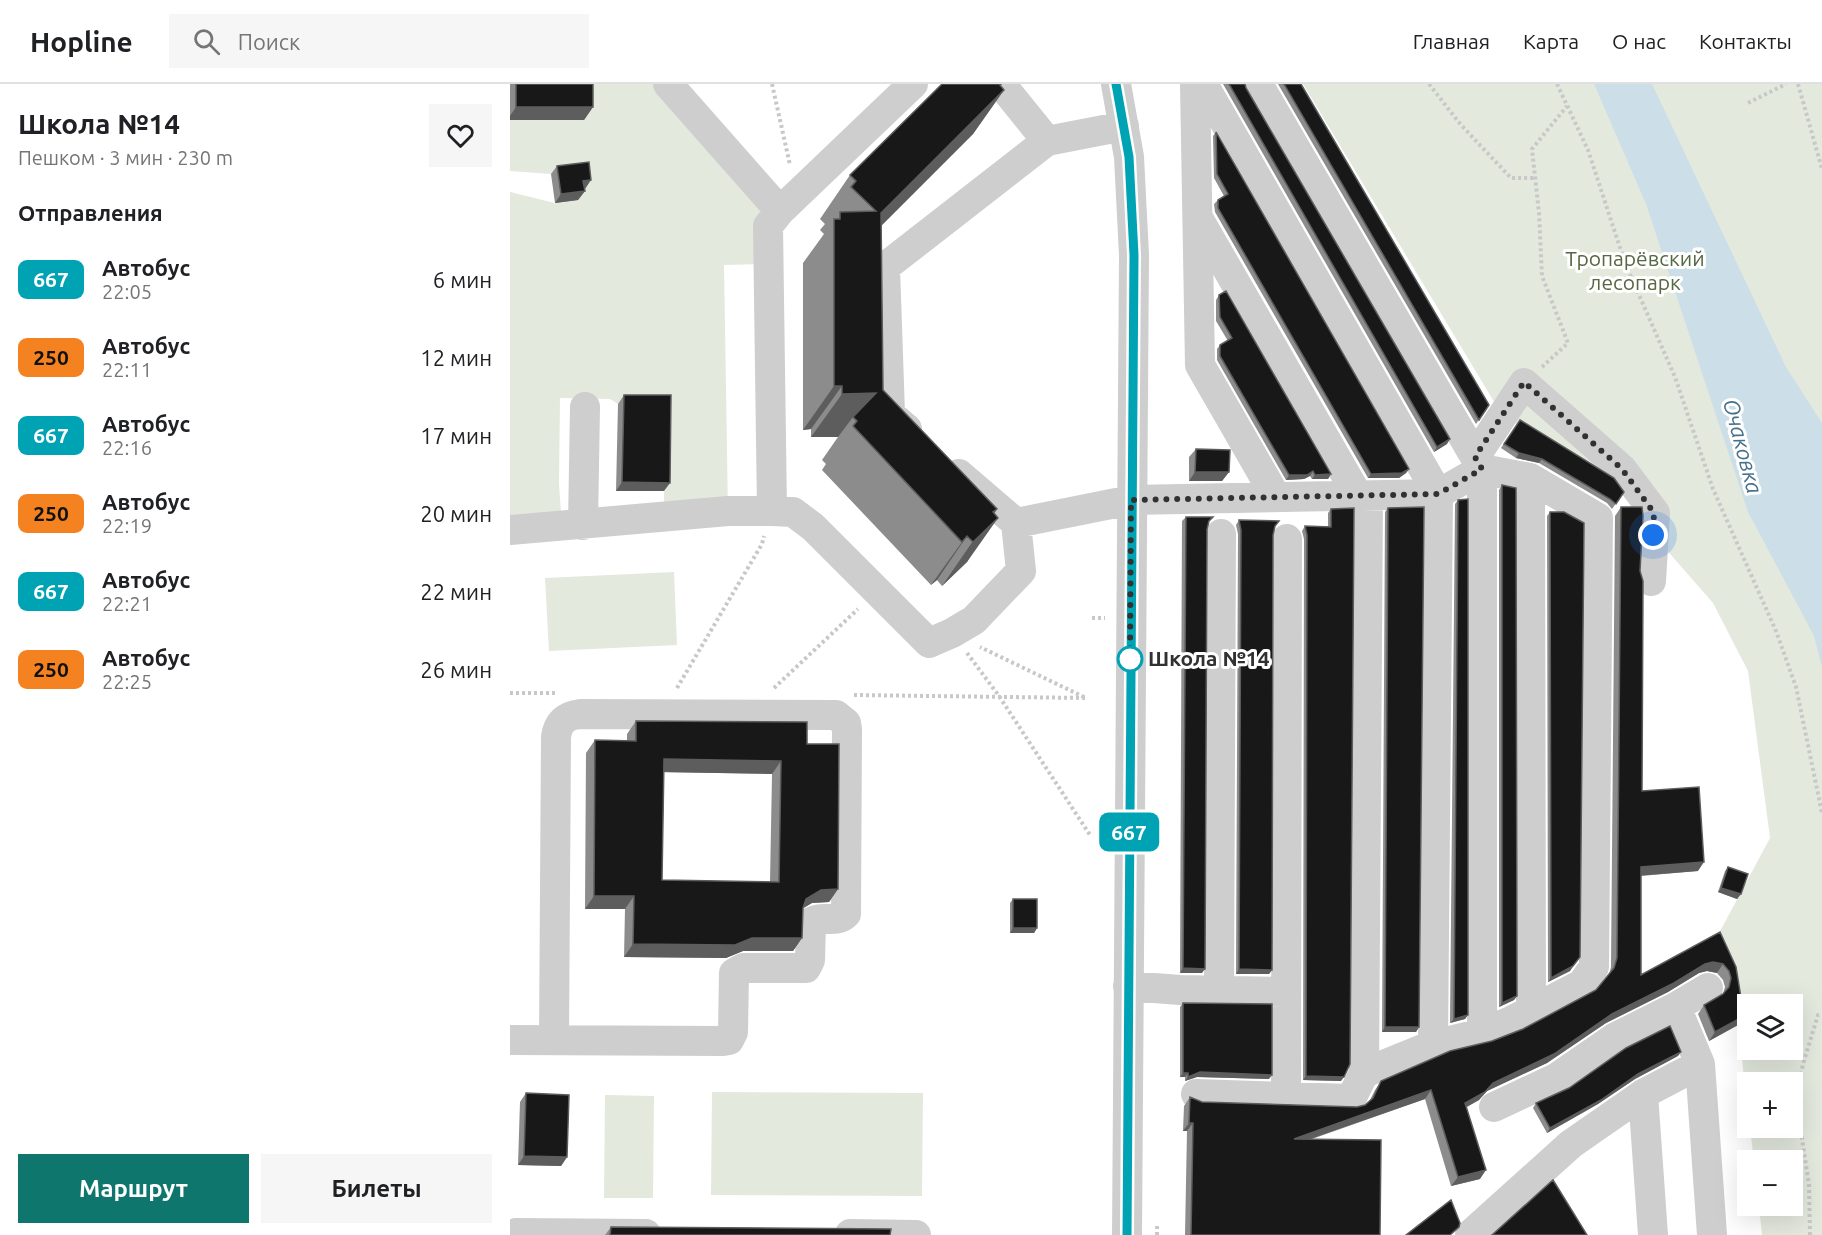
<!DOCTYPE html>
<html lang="ru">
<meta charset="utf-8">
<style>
body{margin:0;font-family:Ubuntu,sans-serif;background:#f6f6f6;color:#202124;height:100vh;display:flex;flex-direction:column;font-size:22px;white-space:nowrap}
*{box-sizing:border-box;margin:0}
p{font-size:20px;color:#757577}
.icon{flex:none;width:33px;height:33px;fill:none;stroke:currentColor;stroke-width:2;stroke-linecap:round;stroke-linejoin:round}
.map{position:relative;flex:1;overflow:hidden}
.panel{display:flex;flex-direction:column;background:#fff;width:510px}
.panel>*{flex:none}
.badge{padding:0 12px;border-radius:9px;font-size:21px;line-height:39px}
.tools{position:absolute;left:1227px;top:910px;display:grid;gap:12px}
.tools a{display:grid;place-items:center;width:66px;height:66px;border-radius:0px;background:#fff;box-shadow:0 6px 24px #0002;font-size:30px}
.you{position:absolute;width:30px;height:30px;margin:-15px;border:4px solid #fff;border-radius:50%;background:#1a73e8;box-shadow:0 0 0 9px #1a73e833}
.map>.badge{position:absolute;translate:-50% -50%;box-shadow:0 0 0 3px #fff}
h2{padding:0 18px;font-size:22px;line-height:54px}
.round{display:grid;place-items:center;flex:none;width:63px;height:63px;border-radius:0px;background:#f6f6f6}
.headline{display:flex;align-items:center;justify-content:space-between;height:102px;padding:0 18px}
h1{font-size:28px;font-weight:700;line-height:45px}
.action{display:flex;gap:12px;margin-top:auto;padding:12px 18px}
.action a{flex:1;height:69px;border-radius:0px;background:#0f766e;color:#fff;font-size:24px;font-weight:700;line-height:69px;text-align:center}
.action a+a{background:#f6f6f6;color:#202124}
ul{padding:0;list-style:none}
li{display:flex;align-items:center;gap:18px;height:78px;padding:0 18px}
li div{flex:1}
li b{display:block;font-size:22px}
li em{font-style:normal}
li .badge{min-width:66px;font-weight:700;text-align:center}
header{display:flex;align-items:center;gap:36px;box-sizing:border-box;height:84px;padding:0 30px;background:#fff;border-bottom:2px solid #e0e0e0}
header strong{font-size:28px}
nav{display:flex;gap:33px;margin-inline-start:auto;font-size:21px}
.search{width:420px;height:54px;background:#f6f6f6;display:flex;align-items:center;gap:15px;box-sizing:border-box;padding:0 21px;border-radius:0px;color:#757577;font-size:22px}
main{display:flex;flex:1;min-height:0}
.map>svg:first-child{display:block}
</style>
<header>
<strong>Hopline</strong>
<div class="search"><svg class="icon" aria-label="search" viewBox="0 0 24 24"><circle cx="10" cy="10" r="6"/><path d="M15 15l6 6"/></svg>Поиск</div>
<nav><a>Главная</a><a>Карта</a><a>О нас</a><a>Контакты</a></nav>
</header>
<main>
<section class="panel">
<div class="headline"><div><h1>Школа №14</h1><p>Пешком · 3 мин · 230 m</p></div><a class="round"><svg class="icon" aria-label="heart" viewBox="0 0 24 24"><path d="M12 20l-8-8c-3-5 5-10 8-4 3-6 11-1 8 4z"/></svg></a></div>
<h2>Отправления</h2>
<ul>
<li><span class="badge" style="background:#00a3b4;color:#fff">667</span><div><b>Автобус</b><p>22:05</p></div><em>6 мин</em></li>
<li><span class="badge" style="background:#f58220;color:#111">250</span><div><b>Автобус</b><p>22:11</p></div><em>12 мин</em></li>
<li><span class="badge" style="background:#00a3b4;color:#fff">667</span><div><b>Автобус</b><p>22:16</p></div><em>17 мин</em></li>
<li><span class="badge" style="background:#f58220;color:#111">250</span><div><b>Автобус</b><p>22:19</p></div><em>20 мин</em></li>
<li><span class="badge" style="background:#00a3b4;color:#fff">667</span><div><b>Автобус</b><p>22:21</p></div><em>22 мин</em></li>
<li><span class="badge" style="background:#f58220;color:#111">250</span><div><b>Автобус</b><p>22:25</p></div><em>26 мин</em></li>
</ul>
<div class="action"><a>Маршрут</a><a>Билеты</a></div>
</section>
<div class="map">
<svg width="1312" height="1151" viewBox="0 0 1312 1151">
<rect width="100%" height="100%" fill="#fff"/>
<!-- green -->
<path fill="#e4e9de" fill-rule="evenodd" d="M0 0H158L270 127 257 180 214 181 218 427 154 434V320H108L100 315 50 314 49 400 52 442 0 446V108L45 119 67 106 75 105 72 87 41 90 0 87Z
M793 0H1312V1151H1252L1249 1122H1282V1077H1244L1240 1044H1282V999H1238L1237 1021 1224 902 1208 851 1260 754 1238 587 1203 519 1127 432 1129 417 992 331ZM1238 921H1282V966H1238Z
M164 488 167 561 39 567 35 494Z
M202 1008 413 1009 412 1112 201 1111Z
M95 1011 144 1012 143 1114H94Z"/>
<!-- water -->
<path fill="#ccdee7" d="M1084 0H1142L1276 283 1312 339V583L1304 552 1238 428 1136 120Z"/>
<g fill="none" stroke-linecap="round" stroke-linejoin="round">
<!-- path -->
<path stroke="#c8c8c8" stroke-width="4" stroke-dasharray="3 3" stroke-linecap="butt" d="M262 0 280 81
M919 0 951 41 1001 94H1025
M1047 0 1078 66 1115 179 1165 293 1203 405 1266 547 1286 603 1312 729
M1288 0 1312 85
M1238 19 1276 0
M1032 283 1058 259 1032 192 1029 129 1022 65 1057 22
M582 534H595
M457 569 489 612 580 751
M167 604 252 460 254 452
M264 604 348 525
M0 609H46
M344 611 576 614 470 563
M647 1151V1141
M1300 1151 1299 1101 1286 1015 1293 980 1308 931 1312 930"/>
<!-- minor -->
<path stroke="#cecece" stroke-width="30" d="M158 0 270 127
M403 0 270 127 258 142 262 427 283 428 303 443 419 559 442 549 464 536 511 487 506 439
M491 0 537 57
M606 0 619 73 624 171 617 1151
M685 0 690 281 766 413
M693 0 928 410 923 961
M748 0 972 385V949
M688 134 848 412
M397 345 380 330 375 183 537 57 614 42
M965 373 1014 299 1112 385 1145 429 1141 497
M449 390 506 439 621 416 928 410 972 385 1020 394 1088 434 1084 883 1072 900 999 938 972 949 923 961 854 989 841 1015 686 1010
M1020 394 1021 926
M73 441 75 323
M0 446 218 427H262
M618 902 670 906 776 908
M709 907 711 450
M0 956 213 957 219 956 223 948 224 889 233 884H296L300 876 301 838C312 831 326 840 336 830L337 645 336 639 326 631 70 630C55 632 48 638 46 653L44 956
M1190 980 1202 1151
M854 989 858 412
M1133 1010 1143 1151
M776 1013 777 455
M984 1023 1046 994 1104 954 1166 923 1198 904
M6 1149 136 1150
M340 1150 406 1151
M960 1151 1061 1060 1133 1010 1190 980 1166 923"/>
</g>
<!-- wall -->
<path fill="#8c8c8c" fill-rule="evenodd" d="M0 0H83V23L74 36H0Z
M492 0 490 2 494 6 463 50 371 142 373 306 487 425 457 478 432 502 427 496 421 501 312 386 316 380 312 376 328 353H301V345L293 346V179L314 150 310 146 315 140 310 135 340 91Z
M713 0H735L736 4 937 360 924 368Z
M768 0H791L979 321 966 340Z
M706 48 899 385 896 389 889 394H858L705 128 704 120 708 116 714 112 704 94 703 52Z
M47 82 75 105V107L68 116 45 119 41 90Z
M709 211 821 390 818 395H802L800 392 794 395 776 396 707 276V265L710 261 718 257 706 237V216Z
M114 311 154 407H106L108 320Z
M1010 336 1114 408 1102 425 1097 419 1029 379 1006 374 991 364Z
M686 365 719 388 712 397H679V373Z
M992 401 1007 912 1004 916 989 923V406Z
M948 416 958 931 955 935 940 939 945 420Z
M1111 423 1130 487 1132 707 1188 787 1131 792V891L1210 848 1234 932 1228 941 1199 957 1188 930 1194 921 1213 910 1215 903 1213 896 1207 889 1197 887 1189 889 1158 908 1096 939 1037 979 977 1007 969 1016 956 1023 970 1095 941 1102 915 1015 802 1055 870 1151H675L677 1047H673L674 1022 680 1013 692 1018 847 1023 855 1021 859 1018 865 1006 871 997 982 957 1013 945 1086 906 1099 891 1101 883 1105 432Z
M878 424 909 943 906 948H872L875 428Z
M821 425 831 997 793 996 794 455 792 447 795 442H818V429Z
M1040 428 1070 873 1060 887 1038 898 1037 432Z
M676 433 699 439 697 445 692 889H670L672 437Z
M729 436 765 443 763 451 762 886 759 890H726L728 450 726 441Z
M126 637 297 660 328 805 319 818 302 819 293 824 292 854 283 867H233L216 874 114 873 115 825H75L76 669 85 656 117 657V650ZM154 688 262 690 260 798 152 796Z
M1218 783 1231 810 1227 815 1208 808 1215 787Z
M503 815 527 844 524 849H500V819Z
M673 919 759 995 687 993 675 997V993H670V923Z
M1168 972 1125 995 1088 1020 1037 1049 1023 1024 1026 1019Z
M16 1009 57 1073 51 1082 8 1081 10 1018Z
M101 1143 380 1151H95Z"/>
<!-- shaded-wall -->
<path fill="#5d5d5d" d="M491 0 473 27 494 6 463 50 340 173 371 129Z
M6 23H83L74 36H0V32Z
M81 96 75 105 67 106 73 97Z
M75 107 68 116 45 119 51 110Z
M324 302H332L301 345 293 346Z
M366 309 343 333 328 353H301L332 310Z
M940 355 937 360 924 368 927 363Z
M1009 369 1032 375 1029 379 1006 374Z
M899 385 896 389 889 394H858L861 390Z
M803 387 800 392 794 395 776 396 779 391Z
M685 388H719L712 397H679Z
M821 390 818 395H802L805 391Z
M112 398 160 399 154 407H106Z
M487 425 466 455 488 434 457 478 432 502 483 428Z
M457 452 427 496 421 501 452 458Z
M154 675 271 677 262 690 145 688Z
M1194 778 1188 787 1125 792 1131 783Z
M1211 804 1231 810 1227 815 1208 808Z
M328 805 319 818 302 819 287 828 296 815 311 806Z
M84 812H124L115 825H75Z
M503 844H527L524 849H500Z
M242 854H292L283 867H233L216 874 114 873 123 860Z
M1203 878 1213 880 1207 889 1197 887 1189 889 1158 908 1096 939 1037 979 977 1007 969 1016 948 1028 955 1019 983 999 1102 930 1195 880Z
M1063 882 1060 887 1038 898 1041 894Z
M673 884 695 885 692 889H670Z
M729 885 762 886 759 890H726Z
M1007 912 1004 916 989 923 992 919Z
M958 931 955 935 940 939 944 935Z
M1234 932 1228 941 1199 957 1205 948Z
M875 943H909L906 948H872Z
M1171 968 1168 972 1125 995 1088 1020 1037 1049 1040 1044 1128 990Z
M690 988 762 991 759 995 687 993 675 997 678 993Z
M673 989H678L675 993H670Z
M796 992 834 993 831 997 793 996Z
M921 1006 915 1015 777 1063 784 1055Z
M679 1039H683L677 1047H673Z
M14 1072 57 1073 51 1082 8 1081Z
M976 1086 970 1095 941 1102 948 1093Z"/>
<!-- building -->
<path fill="#181818" stroke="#5d5d5d" stroke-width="1.5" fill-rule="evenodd" d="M6 0H83V23H6Z
M432 0H491L490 1 494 6 371 129 373 306 487 425 483 428 488 434 463 458 457 452 452 458 343 342 347 337 343 333 366 309 332 310V302H324V135H330V128L366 127 341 103 346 97 340 91Z
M719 0H735L736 4 940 355 927 363Z
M774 0H791L979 321 969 336Z
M706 48 899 385 892 389 861 390 708 124V116L718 110 707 90Z
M79 78 81 96 73 97 75 107 51 110 47 82Z
M716 207 821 390 805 391 803 387 797 391H779L710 272V261L722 254 710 233 709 211Z
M114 311H161L160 399 112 398Z
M1010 336 1104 394 1114 408 1106 420 1100 415 1032 375 1009 369 994 360Z
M686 365 720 366 719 388H685Z
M992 401 1006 404 1007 912 992 919Z
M958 415V931L944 935 948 416Z
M914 423 909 943H875L878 424Z
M1111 423H1132L1133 432 1130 487 1133 497 1132 707 1189 703 1194 778 1131 783V891L1210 848 1226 883 1234 932 1205 948 1194 921 1213 910 1219 903 1221 894 1219 887 1213 880 1203 878 1195 880 1164 899 1102 930 1044 970 983 999 975 1008 955 1019 976 1086 948 1093 921 1006 784 1055 871 1056 870 1151H681L683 1039H679L680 1013 692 1018 847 1023 855 1021 863 1014 871 997 940 967 982 957 1013 945 1086 906 1104 884 1107 874Z
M844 424 840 980 834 993 796 992 797 451 795 442 821 443V425Z
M1040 428H1054L1074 439 1070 873 1063 882 1041 894Z
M676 433H703L699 437 697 445 695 885 673 884Z
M729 436 769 437 765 442 763 451 762 886 729 885 731 446Z
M126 637 297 638V660H329L328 805 311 806 296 815 293 824 292 854H242L225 861 123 860 124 812H84L85 656 126 657ZM154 675 271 677 269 798 152 796Z
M1218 783 1238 790 1231 810 1211 804Z
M503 815H527V844H503Z
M673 919 762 920V991L690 988 678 993V989H673Z
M1160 942 1171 968 1128 990 1091 1016 1040 1044 1026 1019 1059 1004 1116 964Z
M16 1009 59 1011 57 1073 14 1072Z
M1043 1096 1077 1151H982Z
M941 1116 950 1139 949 1143 940 1151H896Z
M101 1143 381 1145 380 1151H100Z"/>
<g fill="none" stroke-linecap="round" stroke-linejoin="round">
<defs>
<path id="line" d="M606 0 619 73 624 171 617 1151"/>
</defs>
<!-- line casing -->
<use href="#line" stroke="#fff" stroke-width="14"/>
<!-- line -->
<use href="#line" stroke="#00a3b4" stroke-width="9"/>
<!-- walk -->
<path stroke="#313131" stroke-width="6" stroke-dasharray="0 10.8" d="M620 575 621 416 928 410 972 385 965 373 1014 298 1112 385 1144 429 1143 451"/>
</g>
<!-- markers -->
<circle fill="#fff" stroke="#00a3b4" stroke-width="3" cx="620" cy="575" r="12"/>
<g text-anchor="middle" stroke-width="6" stroke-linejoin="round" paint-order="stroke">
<!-- park labels -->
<g font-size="21" fill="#556843" stroke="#fff">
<text x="1125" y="182">Тропарёвский<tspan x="1125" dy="24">лесопарк</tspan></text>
</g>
<!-- stop labels -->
<g font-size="21" font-weight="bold" fill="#313131" stroke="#fff" text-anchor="start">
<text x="638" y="582">Школа №14</text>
</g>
<!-- water labels -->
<g font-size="22" font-style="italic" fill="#47718a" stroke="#fff">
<text transform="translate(1233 362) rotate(75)" y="8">Очаковка</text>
</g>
</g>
</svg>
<div class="tools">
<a><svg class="icon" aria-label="layers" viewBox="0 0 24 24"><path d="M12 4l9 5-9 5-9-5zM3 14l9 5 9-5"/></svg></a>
<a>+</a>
<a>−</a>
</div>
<div class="you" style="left:1143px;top:451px"></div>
<b class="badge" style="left:619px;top:748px;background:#00a3b4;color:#fff">667</b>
</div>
</main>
